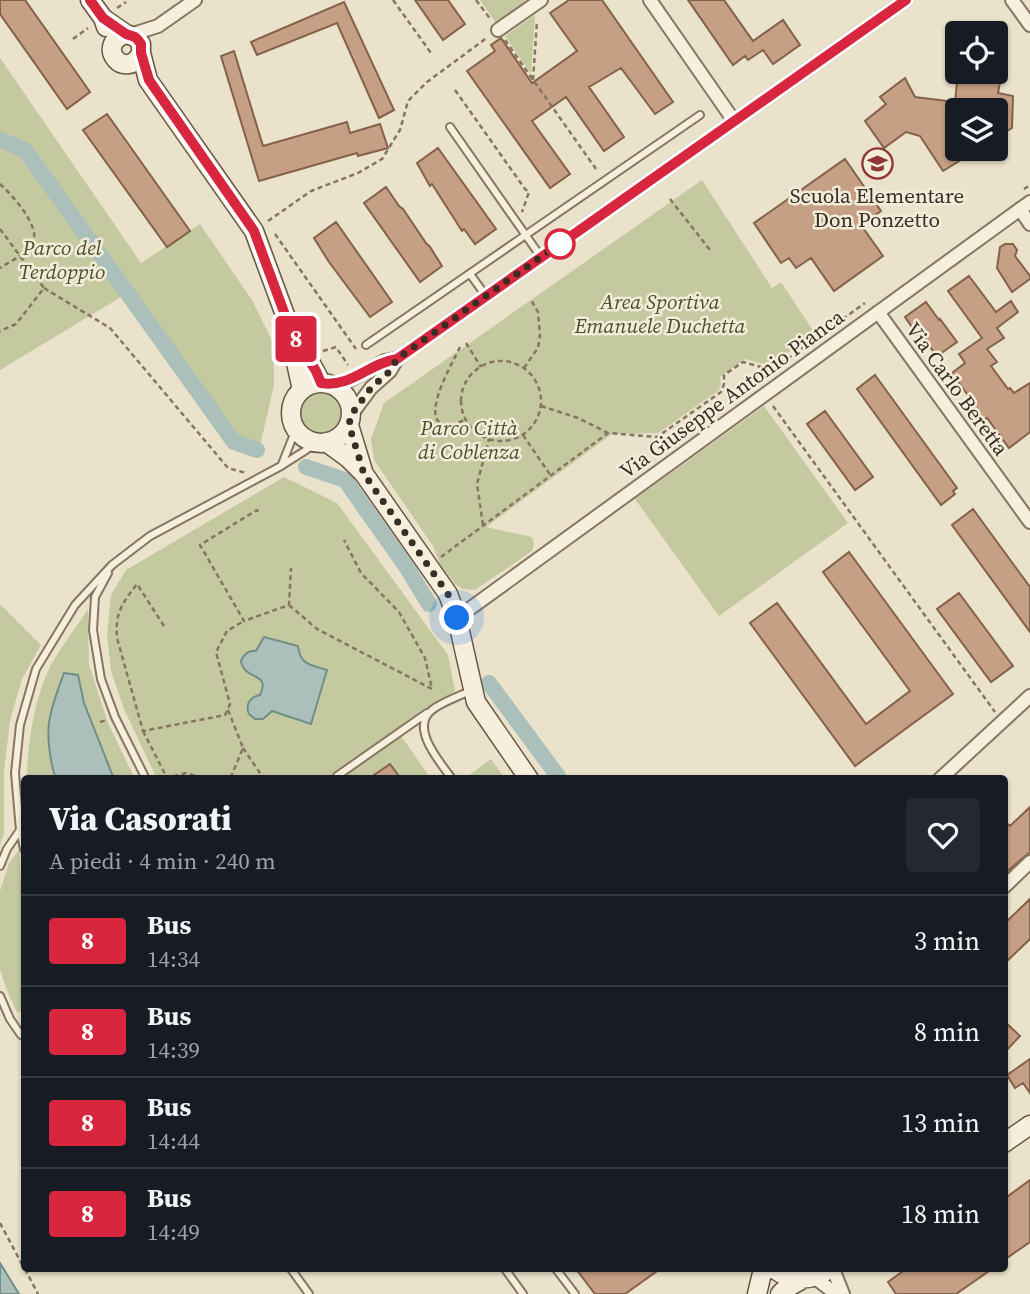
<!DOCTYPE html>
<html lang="it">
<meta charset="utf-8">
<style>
body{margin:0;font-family:"Source Serif 4",serif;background:#242831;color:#f1f3f6;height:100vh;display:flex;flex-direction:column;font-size:26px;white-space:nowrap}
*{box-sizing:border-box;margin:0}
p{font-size:23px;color:#9ea1a6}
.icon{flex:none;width:38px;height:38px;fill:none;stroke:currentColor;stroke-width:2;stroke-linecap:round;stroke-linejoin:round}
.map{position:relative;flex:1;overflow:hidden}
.drawer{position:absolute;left:21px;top:775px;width:987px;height:497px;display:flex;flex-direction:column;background:#171b24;border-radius:7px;box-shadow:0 2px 5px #0004}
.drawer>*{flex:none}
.badge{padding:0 14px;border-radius:5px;font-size:24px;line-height:46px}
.tools{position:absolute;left:945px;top:21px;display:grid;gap:14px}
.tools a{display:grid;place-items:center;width:63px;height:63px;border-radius:7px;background:#171b24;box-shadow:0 2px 5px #0004;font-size:35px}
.you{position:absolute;width:35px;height:35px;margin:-18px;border:5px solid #fff;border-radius:50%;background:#1a73e8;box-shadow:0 0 0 10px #1a73e833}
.map>.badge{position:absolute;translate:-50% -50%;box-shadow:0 0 0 4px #fff}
.round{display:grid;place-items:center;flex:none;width:74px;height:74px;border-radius:7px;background:#242831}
.headline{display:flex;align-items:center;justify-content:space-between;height:119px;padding:0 28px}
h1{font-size:33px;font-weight:800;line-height:52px}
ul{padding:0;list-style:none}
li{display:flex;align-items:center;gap:21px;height:91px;padding:0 28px;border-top:2px solid #363941}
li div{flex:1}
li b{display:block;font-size:26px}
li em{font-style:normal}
li .badge{min-width:77px;font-weight:700;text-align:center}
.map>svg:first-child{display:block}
</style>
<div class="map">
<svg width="1030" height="1294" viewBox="0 0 1030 1294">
<rect width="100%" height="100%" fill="#ebe2cb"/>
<!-- green -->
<path fill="#c4c9a0" d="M480 0H522L527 1 496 23Z
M535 15 531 74 505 36Z
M0 58 141 263 200 224 252 300 274 345V385L260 446 227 432 131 291 0 370Z
M702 180 772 288 781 282 814 332 772 366 745 359 720 377 721 385 718 391 658 433 612 434 486 527 532 537 534 544 532 551 475 590 463 589 455 584 440 564 433 546 374 460 371 439 384 403Z
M297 414a23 23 0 1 1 46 0a23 23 0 1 1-46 0Z
M764 406 848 523 719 616 635 499Z
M284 477 337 503 448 655 455 691 397 730 431 779H157L124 709 111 671 107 635 111 595 126 570Z
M0 604 41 645 22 679 10 721 4 771V833L0 845Z
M88 609 89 665 108 723 135 779H114L84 703 78 675C71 686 54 707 50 718 45 731 51 766 56 779H27C27 746 34 703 47 673 56 653 76 628 88 609Z
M491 759 505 779H464Z
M19 850 21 884 24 893V1009L17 1013 6 988 0 969V891L9 863Z"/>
<!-- water -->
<path fill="#abc0ba" stroke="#728e88" stroke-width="2" d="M264 637 298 646C300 665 311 665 327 670L311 724 272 711 263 719H255L249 714C245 704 250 697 260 695 271 671 245 682 241 661 244 654 249 650 256 651Z
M64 673 78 675 84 703 114 779H56C50 763 46 733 50 717 53 702 59 687 64 673Z
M0 1263 19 1294H0Z"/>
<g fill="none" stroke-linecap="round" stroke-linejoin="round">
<!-- canal -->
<path stroke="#abc0ba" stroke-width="16" d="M0 140 25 150 234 442 257 450
M306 467 345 480 407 568 429 604
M489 683 560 779"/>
</g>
<!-- building -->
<path fill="#c6a085" stroke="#846149" stroke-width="2" d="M0 0H25L90 92 67 109 0 14Z
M415 0H448L465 24 443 40Z
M569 0H602L673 102 655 114 621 68 589 87 624 137 604 151 566 97 532 121 570 174 550 188 467 71 495 51 491 45 501 38 532 83 577 51 550 13Z
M688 0H724L753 41 783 20 800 45 773 64 763 50 748 60 745 56 733 65Z
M344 2 394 110 379 118 337 23 257 55 251 42Z
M234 51 263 146 347 122 350 133 380 124 388 148 358 156 357 153 259 181 221 56Z
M958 72H1002L998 93 1013 96 1012 128 996 138V110H957V149H979L943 171 920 136 906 132 884 148 865 121 886 104 880 97 905 78 915 97 955 102Z
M107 114 190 231 167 247 83 130Z
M438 148 496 229 475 244 464 229 462 231 432 184 430 186 426 179 417 163Z
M845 159 881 211 861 225 883 256 834 291 811 258 796 268 789 258 781 263 754 223Z
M386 187 399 206 403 209 426 243 430 247 442 266 420 282 364 203Z
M336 222 392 302 370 317 329 262 314 238Z
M1005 244H1013L1017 250 1015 256 1030 276V279L1012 292 997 268 1000 247Z
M969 276 996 312 1011 301 1018 312 997 328 1004 338 987 349 997 362 991 366 1008 389 1010 388 1014 393 1030 383V432L1009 448 987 418 983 420 972 406 974 404 952 373 965 363 959 354 982 338 948 291Z
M926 302 939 320 940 319 957 342 940 354H935L921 334 918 336 905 317Z
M875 375 957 488 953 491 955 494 941 505 857 389Z
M825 411 873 477 855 490 807 424Z
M973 509 1030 587V632L952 525Z
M849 552 953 694 855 766 750 623 777 603 866 724 910 691 823 572Z
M959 593 1013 666 991 682 937 609Z
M390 764 401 779H368Z
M1030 807V852L1004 874V821L1010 826Z
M1030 899V939L1004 964V924Z
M1004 1021 1020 1036 1004 1053Z
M1030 1059V1093L1023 1083 1015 1088 1007 1075Z
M1030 1180V1242L1004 1260V1199Z
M576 1269H660L625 1294H595Z
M906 1269H992L956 1294H896L888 1282Z"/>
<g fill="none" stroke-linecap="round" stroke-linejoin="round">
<defs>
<path id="lane" d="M450 127 541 257
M470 274 486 296
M366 345 700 115
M282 464 296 429
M108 573 95 597 93 630 101 679 115 717 146 779
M337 776 427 713
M452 779C441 763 409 728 432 710 442 702 460 696 472 690
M24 849 20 830 15 773 20 725 36 669 75 605 112 565 150 536 281 466 317 443
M0 866 7 849 20 830
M0 996 10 1019 21 1035
M291 1269 309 1294
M505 1269 523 1294
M556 1269 575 1294"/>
<path id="street" d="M650 0 734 121
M1012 0 1030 25
M498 30 541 0
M130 35 158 26 195 0
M1020 209 1030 224
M878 312 1030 522
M330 385 350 380 385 361 397 359
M351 415 371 388 390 371 397 359 906 0
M457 618 1030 202
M940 779 1030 696
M1004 887 1030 862
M833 1269 843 1294
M814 1277 836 1294"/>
<path id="secondary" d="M90 0 103 18 106 27
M103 18 126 34 135 37 138 40 141 44V53L148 80 254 231 288 323C297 344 312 362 321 383
M126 34C93 45 126 83 141 53
M294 339 295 358 302 390
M291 413a30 30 0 1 1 60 0a30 30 0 1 1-60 0Z
M349 425 363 471
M326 442 348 458 364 474 448 594 457 618 476 702 529 779
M1004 1143 1030 1125
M774 1269C791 1282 812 1282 829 1269
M757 1294 763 1269
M780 1294 785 1289 803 1279"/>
</defs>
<!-- lane casing -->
<use href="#lane" stroke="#877561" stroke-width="10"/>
<!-- street casing -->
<use href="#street" stroke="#877561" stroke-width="16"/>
<!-- secondary casing -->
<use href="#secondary" stroke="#695744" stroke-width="21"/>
<!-- path -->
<path stroke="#877561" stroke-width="2.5" stroke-dasharray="5 3.5" stroke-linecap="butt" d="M393 0 431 53
M476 0 491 20
M117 8 126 2
M73 39 88 28
M505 40 596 169
M533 80 537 21
M455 90 525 189 529 192 522 212
M0 184C12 195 43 228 32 245 24 255 11 261 0 268
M1024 189 1030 185
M670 199 710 250
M268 221 311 191 358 173 382 159 400 130 408 101 427 82 488 37
M0 229 44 288 16 324 0 331
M275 234 356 349
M44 288 110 328 228 468 246 473
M466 343 481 367
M460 347C453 362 424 411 440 423 449 429 458 423 466 419
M323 351 336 347 348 365
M461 401a40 40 0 1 1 80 0a40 40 0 1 1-80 0Z
M524 368 538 348 540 335 538 312 530 298
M541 406 578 418 608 433
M773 406 995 712
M523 435 551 476
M258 512 257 510 200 545 244 621 289 605 291 568
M483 525 477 484 489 439
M441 557 608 433 657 437 721 392 724 384V375L743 362 772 370 865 303
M289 605 317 629 432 689 425 658 399 612 361 573 344 540
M164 626 137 584C122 604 115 612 117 638L143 731 225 715 230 704 216 652 227 631 244 621
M228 710 243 748 230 779
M100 722 107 720
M143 731 167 778 186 773 205 779
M243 748 264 779
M0 1223 24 1268
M25 1269 38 1294"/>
<!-- lane -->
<use href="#lane" stroke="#f6efde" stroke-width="6"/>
<!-- street -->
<use href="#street" stroke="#f6efde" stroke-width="12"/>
<!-- secondary -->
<use href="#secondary" stroke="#f6efde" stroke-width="18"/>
</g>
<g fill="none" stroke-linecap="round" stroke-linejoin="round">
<defs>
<path id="line" d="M90 0 103 18 126 34 135 37 138 40 141 44V53L149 80 254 231 288 323 293 335 316 371 321 383C351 388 369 363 397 359L906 0"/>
</defs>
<!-- line casing -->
<use href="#line" stroke="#fff" stroke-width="16"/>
<!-- line -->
<use href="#line" stroke="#d7263d" stroke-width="10"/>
<!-- walk -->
<path stroke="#392e23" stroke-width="7" stroke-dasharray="0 12.6" d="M457 618 448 594 364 474 349 425 351 415 371 388 390 371 397 359 569 237 560 244"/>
</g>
<!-- icons -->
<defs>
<symbol id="school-ring" viewBox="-11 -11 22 22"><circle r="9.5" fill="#f3ecda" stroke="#903636" stroke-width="1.5"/><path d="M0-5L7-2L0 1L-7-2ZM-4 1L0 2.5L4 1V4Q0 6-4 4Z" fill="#903636"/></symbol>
</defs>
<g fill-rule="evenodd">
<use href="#school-ring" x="860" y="146" width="35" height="35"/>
</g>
<!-- markers -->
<circle fill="#fff" stroke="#d7263d" stroke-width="3.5" cx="560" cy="244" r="14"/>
<g text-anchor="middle" stroke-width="5" stroke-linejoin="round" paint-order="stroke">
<!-- poi labels -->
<g font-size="21" fill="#392e23" stroke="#f3ecda">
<text x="877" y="203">Scuola Elementare<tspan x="877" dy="24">Don Ponzetto</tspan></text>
</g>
<!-- park labels -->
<g font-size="21" font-style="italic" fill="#49532b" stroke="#f3ecda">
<text x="62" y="255">Parco del<tspan x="62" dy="24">Terdoppio</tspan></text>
<text x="660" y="309">Area Sportiva<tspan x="660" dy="24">Emanuele Duchetta</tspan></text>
<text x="469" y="435">Parco Città<tspan x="469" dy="24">di Coblenza</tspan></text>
</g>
<!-- street labels -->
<g font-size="21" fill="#392e23" stroke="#f3ecda">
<text transform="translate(957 389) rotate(54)" y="7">Via Carlo Beretta</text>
<text transform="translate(732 394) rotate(-36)" y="7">Via Giuseppe Antonio Pianca</text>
</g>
</g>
</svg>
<div class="tools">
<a><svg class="icon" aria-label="locate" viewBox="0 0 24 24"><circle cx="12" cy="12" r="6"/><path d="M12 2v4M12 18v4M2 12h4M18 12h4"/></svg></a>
<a><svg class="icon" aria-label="layers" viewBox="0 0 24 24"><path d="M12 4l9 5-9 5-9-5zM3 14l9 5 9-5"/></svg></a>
</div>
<div class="you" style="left:457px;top:618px"></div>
<b class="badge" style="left:296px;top:339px;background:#d7263d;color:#fff">8</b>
<section class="drawer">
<div class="headline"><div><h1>Via Casorati</h1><p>A piedi · 4 min · 240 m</p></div><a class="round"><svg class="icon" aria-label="heart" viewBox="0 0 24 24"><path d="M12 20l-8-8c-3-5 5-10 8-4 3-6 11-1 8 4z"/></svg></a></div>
<ul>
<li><span class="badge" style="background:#d7263d;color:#fff">8</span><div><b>Bus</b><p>14:34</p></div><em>3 min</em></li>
<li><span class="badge" style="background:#d7263d;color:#fff">8</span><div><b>Bus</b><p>14:39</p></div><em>8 min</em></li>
<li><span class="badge" style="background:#d7263d;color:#fff">8</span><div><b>Bus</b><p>14:44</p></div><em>13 min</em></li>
<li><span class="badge" style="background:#d7263d;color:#fff">8</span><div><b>Bus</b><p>14:49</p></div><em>18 min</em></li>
</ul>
</section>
</div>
